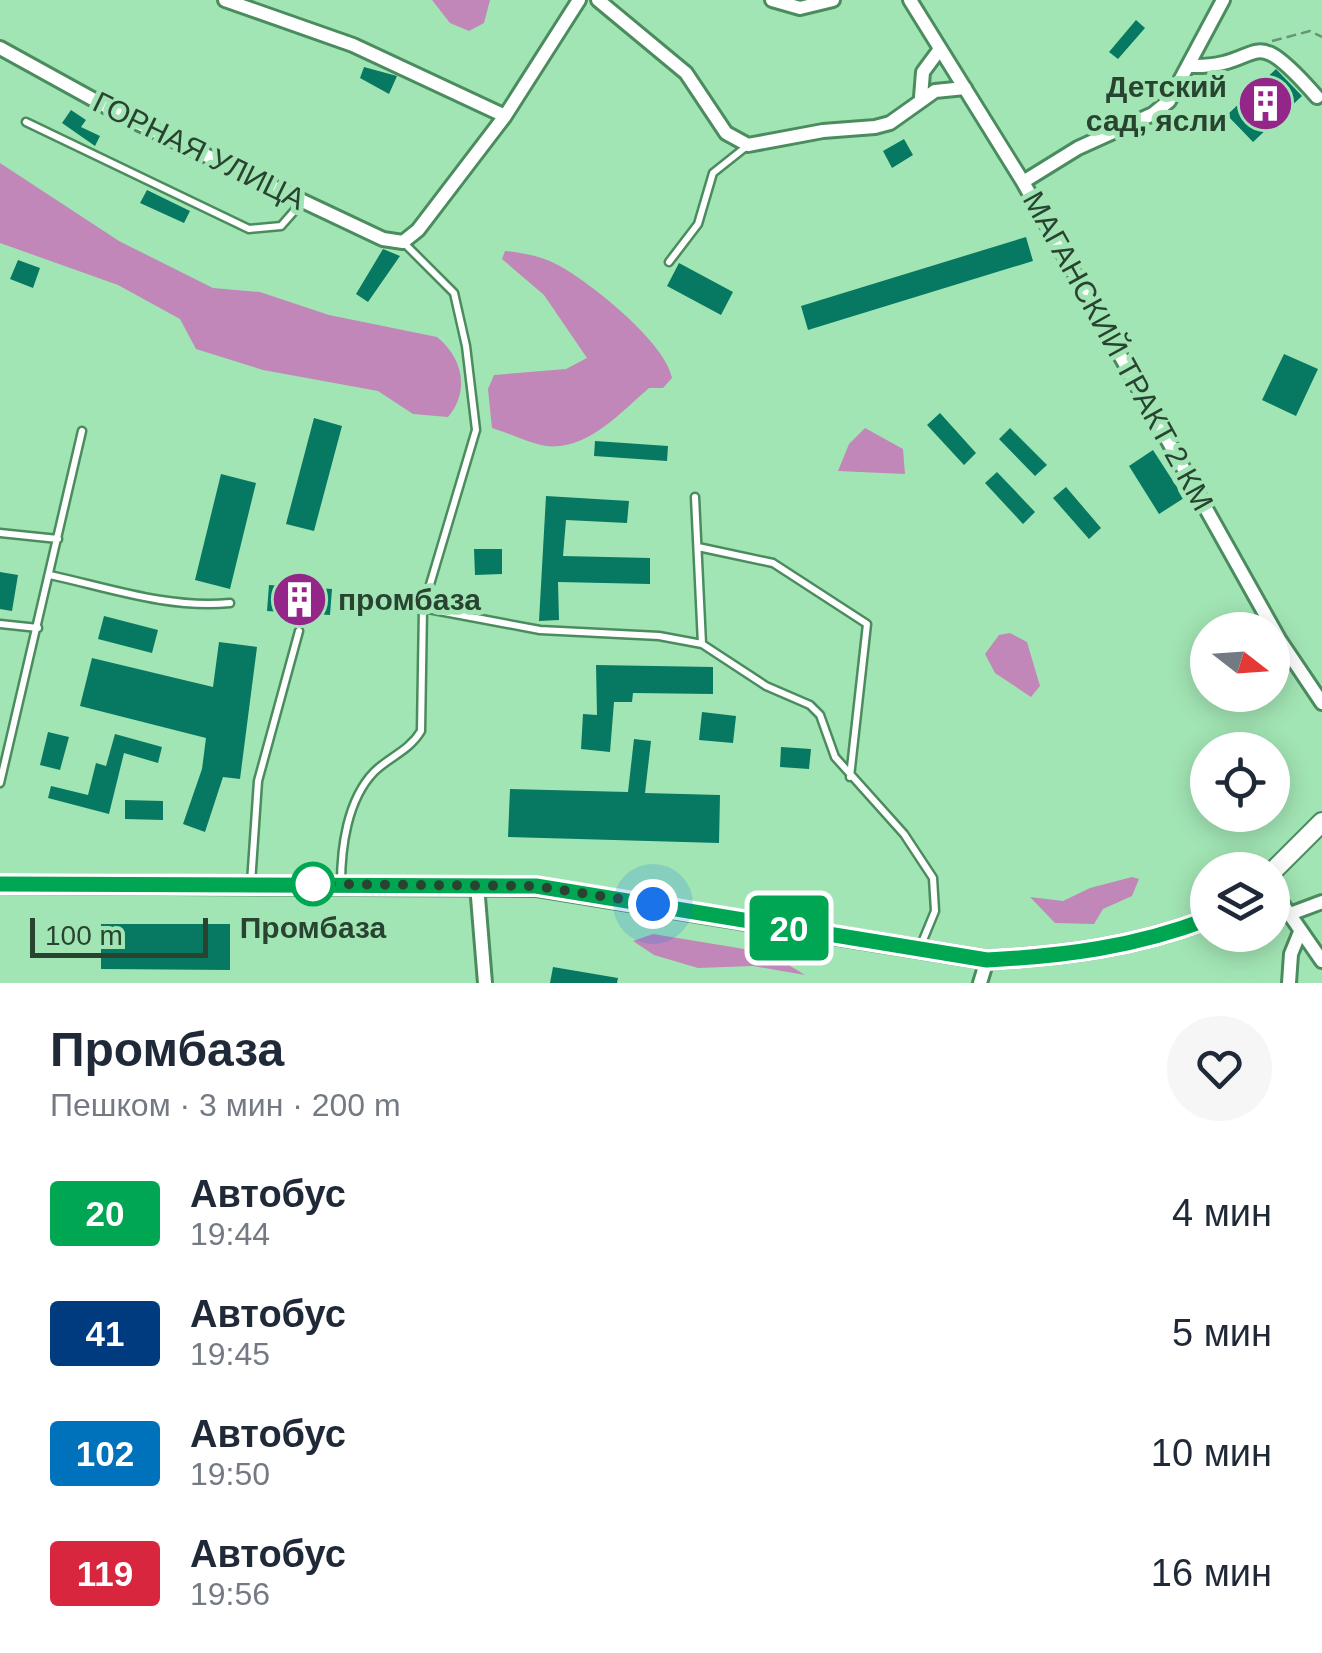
<!DOCTYPE html>
<html lang="ru">
<meta charset="utf-8">
<style>
body{margin:0;font-family:Arial,sans-serif;background:#f6f6f7;color:#1f2937;height:100vh;display:flex;flex-direction:column;font-size:38px;white-space:nowrap}
*{box-sizing:border-box;margin:0}
p{font-size:32px;color:#747a83}
.icon{flex:none;width:55px;height:55px;fill:none;stroke:currentColor;stroke-width:2;stroke-linecap:round;stroke-linejoin:round}
.map{position:relative;height:983px;overflow:hidden}
.details{display:flex;flex-direction:column;background:#fff;flex:1}
.details>*{flex:none}
.badge{padding:0 20px;border-radius:8px;font-size:35px;line-height:65px}
.needle{width:65px;rotate:107deg}
.buttons{position:absolute;left:1190px;top:612px;display:grid;gap:20px}
.buttons a{display:grid;place-items:center;width:100px;height:100px;border-radius:50%;background:#fff;box-shadow:0 5px 25px #0003;font-size:50px}
.scale{position:absolute;left:30px;bottom:25px;width:178px;box-sizing:border-box;padding-left:10px;border:5px solid #284430;border-top:0;font-size:28px;line-height:35px;white-space:nowrap;color:#284430;-webkit-text-stroke:8px #a2e5b4;paint-order:stroke}
.you{position:absolute;width:50px;height:50px;margin:-25px;border:8px solid #fff;border-radius:50%;background:#1a73e8;box-shadow:0 0 0 15px #1a73e833}
.map>.badge{position:absolute;translate:-50% -50%;box-shadow:0 0 0 5px #fff}
.round{display:grid;place-items:center;flex:none;width:105px;height:105px;border-radius:52px;background:#f6f6f7}
.headline{display:flex;align-items:center;justify-content:space-between;height:170px;padding:0 50px}
h1{font-size:48px;font-weight:800;line-height:75px}
ul{padding:0;list-style:none}
li{display:flex;align-items:center;gap:30px;height:120px;padding:0 50px}
li div{flex:1}
li b{display:block;font-size:38px}
li em{font-style:normal}
li .badge{min-width:110px;font-weight:700;text-align:center}
.map>svg:first-child{display:block}
</style>
<div class="map">
<svg width="1322" height="983" viewBox="0 0 1322 983">
<rect width="100%" height="100%" fill="#a2e5b4"/>
<!-- water -->
<path fill="#c187b8" d="M432 0H490L484 23 469 31 450 23Z
M0 163 119 241 213 288 260 292 329 315 437 337C463 358 470 391 448 417L413 414 378 391 263 370 196 349 180 319 118 285 0 243Z
M505 251C523 253 542 256 558 265 590 282 666 343 672 378L663 388H649C621 412 587 451 546 446 528 443 509 433 492 428L488 389 494 375 566 369 587 358 544 295 502 259Z
M865 428 903 449 905 474 838 471 849 444Z
M1010 633 1027 642 1040 686 1031 697 995 673 985 654 999 635Z
M1132 877 1139 879 1132 896 1103 909 1094 924 1055 923 1030 897 1063 901 1090 888Z
M653 934 769 953 805 975 753 966 698 968 654 955 633 941Z"/>
<!-- building -->
<path fill="#077861" d="M1136 20 1145 28 1118 59 1109 52Z
M364 67 397 76 389 94 360 78Z
M1276 69 1302 96 1253 142 1227 115Z
M71 110 86 120 81 127 100 136 95 146 62 123Z
M904 139 913 155 892 168 883 151Z
M147 190 190 211 184 223 140 203Z
M1026 237 1033 261 808 330 801 306Z
M383 249 400 256 368 302 356 294Z
M18 260 40 268 33 288 10 279Z
M679 263 733 292 721 315 667 286Z
M1284 354 1318 369 1296 416 1262 400Z
M940 413 976 453 964 465 927 425Z
M314 418 342 426 314 531 286 524Z
M1010 428 1047 465 1035 476 999 439Z
M595 441 668 446 667 461 594 456Z
M1153 450 1184 498 1159 514 1129 466Z
M997 472 1035 512 1023 524 985 483Z
M221 474 256 483 230 589 195 580Z
M1066 487 1101 528 1089 539 1053 498Z
M546 496 629 501 627 523 566 520 563 556 650 558V584L558 582 559 620 539 621Z
M474 549H502V574L475 575Z
M0 572 18 575 12 611 0 609Z
M269 585 332 589 330 615 267 611Z
M104 616 158 630 152 653 98 639Z
M219 642 257 647 240 779 223 777 205 832 183 824 202 769 206 738 80 706 92 658 213 687Z
M596 665 713 667V694L633 693 632 702H614L610 752 581 749 583 714 597 715Z
M702 712 736 716 733 743 699 740Z
M48 732 69 737 60 770 40 765Z
M115 734 162 747 158 763 124 753 109 814 48 798 51 786 88 795 96 763 106 766Z
M634 739 651 741 645 793 720 795 719 843 508 837 510 789 628 792Z
M781 747 811 749 809 769 780 767Z
M125 800 163 801V820L125 819Z
M101 924H230V970L101 969Z
M553 967 618 978 617 983H550Z"/>
<g fill="none" stroke-linecap="round" stroke-linejoin="round">
<defs>
<path id="service" d="M26 122 249 229 281 226 303 201
M669 262 698 224 713 173 747 146
M695 497 702 644
M0 533 58 539
M698 547 773 563 867 624 850 777
M50 575C109 588 169 609 230 603
M423 608 540 630 659 636 702 644 766 686 810 705 820 715 835 757 904 834 933 878 935 911 921 945
M0 624 38 628
M0 783 82 431
M251 883 258 781 299 631
M341 884C341 848 347 800 374 772 389 757 409 751 421 731L423 608 476 430 466 346 454 293 404 243"/>
<path id="minor" d="M225 0 353 45 505 116
M598 0 686 73 726 133 748 145 823 131 875 127 890 123 935 91 965 88
M772 0 800 8 833 0
M910 0 1023 182 1279 639 1322 703
M0 48 127 118 383 239 403 242 418 230 505 116 579 0
M1189 66C1267 69 1245 15 1317 97
M921 97 923 72 940 49
M1023 182 1078 148 1153 114 1169 101 1223 0
M477 885 485 983
M1272 889 1322 961
M1290 914 1322 902
M980 983 987 960
M1289 983 1291 954 1300 932"/>
<path id="secondary" d="M1272 872 1322 822
M0 884 536 887 987 960C1064 956 1135 947 1208 919"/>
</defs>
<!-- service casing -->
<use href="#service" stroke="#4b8c5f" stroke-width="11"/>
<!-- minor casing -->
<use href="#minor" stroke="#4b8c5f" stroke-width="18"/>
<!-- secondary casing -->
<use href="#secondary" stroke="#4b8c5f" stroke-width="22"/>
<!-- path -->
<path stroke="#659572" stroke-width="2.5" stroke-dasharray="10 5" stroke-linecap="butt" d="M1272 41 1310 31 1322 37"/>
<!-- service -->
<use href="#service" stroke="#fff" stroke-width="6"/>
<!-- minor -->
<use href="#minor" stroke="#fff" stroke-width="12"/>
<!-- secondary -->
<use href="#secondary" stroke="#fff" stroke-width="18"/>
</g>
<g fill="none" stroke-linecap="round" stroke-linejoin="round">
<defs>
<path id="line" d="M0 884 536 886 987 960C1064 956 1135 947 1208 919"/>
</defs>
<!-- line casing -->
<use href="#line" stroke="#fff" stroke-width="22"/>
<!-- line -->
<use href="#line" stroke="#00a651" stroke-width="15"/>
<!-- walk -->
<path stroke="#284430" stroke-width="10" stroke-dasharray="0 18" d="M313 884 536 886 653 904"/>
</g>
<!-- icons -->
<defs>
<symbol id="building-disc" viewBox="-11 -11 22 22"><circle r="9.5" fill="#932688" stroke="#a2e5b4"/><path d="M-4-6H4V6H1V3H-1V6H-4ZM-2.5-4.3h1.7v1.8h-1.7ZM.8-4.3h1.7v1.8H.8ZM-2.5-1h1.7V.8h-1.7ZM.8-1h1.7V.8H.8Z" fill="#fff"/></symbol>
</defs>
<g fill-rule="evenodd">
<use href="#building-disc" x="1234" y="72" width="63" height="63"/>
<use href="#building-disc" x="268" y="568" width="63" height="63"/>
</g>
<!-- markers -->
<circle fill="#fff" stroke="#00a651" stroke-width="5" cx="313" cy="884" r="20"/>
<g text-anchor="middle" stroke-width="10" stroke-linejoin="round" paint-order="stroke">
<!-- poi labels -->
<g font-size="30" font-weight="bold" fill="#284430" stroke="#a2e5b4" text-anchor="end">
<text x="1227" y="97">Детский<tspan x="1227" dy="34">сад, ясли</tspan></text>
<text x="338" y="610" text-anchor="start">промбаза</text>
</g>
<!-- street labels -->
<g font-size="30" fill="#284430" stroke="#a2e5b4">
<text transform="translate(199 151) rotate(26)" y="10">ГОРНАЯ УЛИЦА</text>
<text transform="translate(1118 351) rotate(61)" y="10">МАГАНСКИЙ ТРАКТ 2 КМ</text>
</g>
<!-- stop labels -->
<g font-size="30" font-weight="bold" fill="#284430" stroke="#a2e5b4">
<text x="313" y="938">Промбаза</text>
</g>
</g>
</svg>
<div class="buttons">
<a><svg class="needle" viewBox="-14 -14 28 28"><path d="M0-13l5 13h-10z" fill="#e53935"/><path d="M0 13l5-13h-10z" fill="#747a83"/></svg></a>
<a><svg class="icon" aria-label="locate" viewBox="0 0 24 24"><circle cx="12" cy="12" r="6"/><path d="M12 2v4M12 18v4M2 12h4M18 12h4"/></svg></a>
<a><svg class="icon" aria-label="layers" viewBox="0 0 24 24"><path d="M12 4l9 5-9 5-9-5zM3 14l9 5 9-5"/></svg></a>
</div>
<div class="scale">100 m</div>
<div class="you" style="left:653px;top:904px"></div>
<b class="badge" style="left:789px;top:928px;background:#00a651;color:#fff">20</b>
</div>
<section class="details">
<div class="headline"><div><h1>Промбаза</h1><p>Пешком · 3 мин · 200 m</p></div><a class="round"><svg class="icon" aria-label="heart" viewBox="0 0 24 24"><path d="M12 20l-8-8c-3-5 5-10 8-4 3-6 11-1 8 4z"/></svg></a></div>
<ul>
<li><span class="badge" style="background:#00a651;color:#fff">20</span><div><b>Автобус</b><p>19:44</p></div><em>4 мин</em></li>
<li><span class="badge" style="background:#003b80;color:#fff">41</span><div><b>Автобус</b><p>19:45</p></div><em>5 мин</em></li>
<li><span class="badge" style="background:#0072bc;color:#fff">102</span><div><b>Автобус</b><p>19:50</p></div><em>10 мин</em></li>
<li><span class="badge" style="background:#d7263d;color:#fff">119</span><div><b>Автобус</b><p>19:56</p></div><em>16 мин</em></li>
</ul>
</section>
